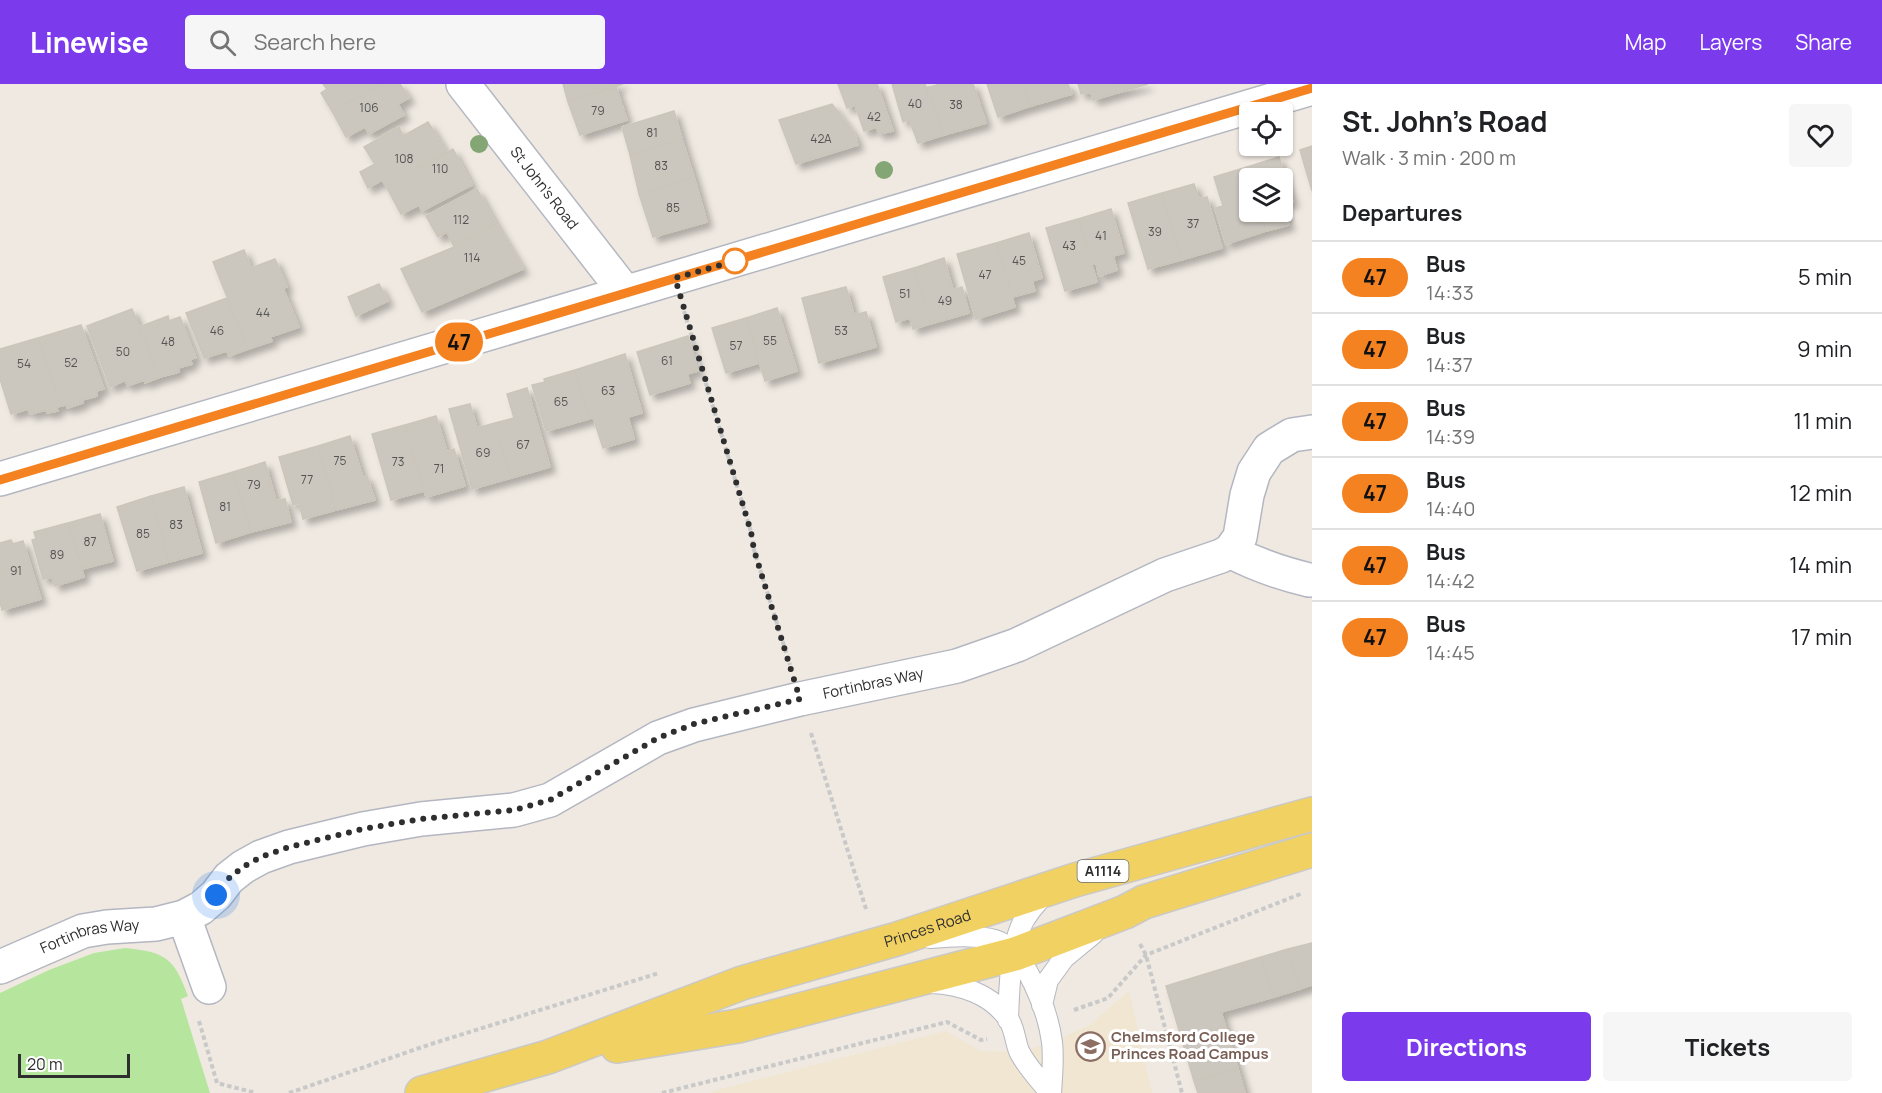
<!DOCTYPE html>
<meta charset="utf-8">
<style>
body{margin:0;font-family:Manrope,sans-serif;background:#f6f6f6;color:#202124;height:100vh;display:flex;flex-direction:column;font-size:22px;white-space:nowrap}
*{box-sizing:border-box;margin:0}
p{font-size:20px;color:#757577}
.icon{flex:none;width:33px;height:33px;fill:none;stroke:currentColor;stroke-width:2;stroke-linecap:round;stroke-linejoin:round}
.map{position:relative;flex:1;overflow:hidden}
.side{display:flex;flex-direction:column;background:#fff;width:570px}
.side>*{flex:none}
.badge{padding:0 12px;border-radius:20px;font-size:21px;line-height:39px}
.controls{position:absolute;left:1239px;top:18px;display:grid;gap:12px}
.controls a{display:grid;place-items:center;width:54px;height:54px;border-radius:6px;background:#fff;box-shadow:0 2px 4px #0004;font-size:30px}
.scale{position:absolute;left:18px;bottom:15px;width:112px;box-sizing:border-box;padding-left:6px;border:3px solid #2e2e2e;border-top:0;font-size:16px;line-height:21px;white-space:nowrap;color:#2e2e2e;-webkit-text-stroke:4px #fff;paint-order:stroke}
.you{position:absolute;width:30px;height:30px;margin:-15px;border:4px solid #fff;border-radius:50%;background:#1a73e8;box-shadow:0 0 0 9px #1a73e833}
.map>.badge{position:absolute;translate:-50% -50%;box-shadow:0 0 0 3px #fff}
h2{padding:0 30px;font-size:22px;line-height:54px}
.round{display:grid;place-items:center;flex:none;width:63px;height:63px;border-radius:6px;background:#f6f6f6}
.head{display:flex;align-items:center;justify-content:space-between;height:102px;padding:0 30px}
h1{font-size:28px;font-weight:700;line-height:45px}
.action{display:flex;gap:12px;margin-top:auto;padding:12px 30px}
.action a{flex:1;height:69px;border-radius:6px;background:#7c3aed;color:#fff;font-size:24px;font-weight:700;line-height:69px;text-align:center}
.action a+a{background:#f6f6f6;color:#202124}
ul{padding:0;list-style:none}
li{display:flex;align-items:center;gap:18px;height:72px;padding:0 30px;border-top:2px solid #e0e0e0}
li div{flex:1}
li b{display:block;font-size:22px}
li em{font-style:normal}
li .badge{min-width:66px;font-weight:700;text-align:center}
header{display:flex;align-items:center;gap:36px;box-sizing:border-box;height:84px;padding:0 30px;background:#7c3aed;color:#fff}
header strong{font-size:28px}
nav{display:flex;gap:33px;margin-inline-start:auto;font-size:21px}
.search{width:420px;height:54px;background:#f6f6f6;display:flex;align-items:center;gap:15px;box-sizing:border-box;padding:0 21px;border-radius:6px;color:#757577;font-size:22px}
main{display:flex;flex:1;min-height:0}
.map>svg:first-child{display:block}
</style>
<header>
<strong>Linewise</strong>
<div class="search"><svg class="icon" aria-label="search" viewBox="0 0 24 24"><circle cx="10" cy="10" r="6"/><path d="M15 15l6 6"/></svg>Search here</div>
<nav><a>Map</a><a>Layers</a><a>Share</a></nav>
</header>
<main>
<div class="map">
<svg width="1312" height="1009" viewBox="0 0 1312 1009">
<defs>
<filter id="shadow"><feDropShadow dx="5.5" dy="5.5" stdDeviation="3" flood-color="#0004"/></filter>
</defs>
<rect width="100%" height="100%" fill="#efe9e1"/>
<!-- education -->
<path fill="#f0e6d1" d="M1129 907 1152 1009H712L714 1007 946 947 980 967 1020 968 1052 958 1090 941Z"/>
<!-- green -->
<path fill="#b6e59e" d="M125 864C166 868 174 874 188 912L181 915 210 1009H0V909L49 886 94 869Z"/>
<!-- building -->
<path fill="#cbc7bf" stroke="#cbc5ba" stroke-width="1.5" filter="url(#shadow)" d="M323 0H382L332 27 321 9 327 5Z
M382 0H400L409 14 398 20 404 31 369 50 365 43 346 53 332 27Z
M563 0H623L568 18Z
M838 0H877L893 47 879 50 876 43 864 47 855 21 847 24Z
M892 0H925L944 51 918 59 909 35 903 38Z
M940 0H973L986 39 944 51 926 4Z
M987 0H1023L1031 22 998 33Z
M1023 0H1068L1072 10 1031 22Z
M1078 0H1114L1117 9 1093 16 1091 8 1081 10Z
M1114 0H1148L1117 9Z
M616 3 627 36 580 51 568 18Z
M832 20 854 49 858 61 796 80 779 36Z
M674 27 682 55 630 71 622 43Z
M428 38 447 69 386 102 382 96 368 104 360 88 375 80 364 63 399 43 403 52Z
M682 55 694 93 639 110 630 71Z
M1312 62V107L1300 66Z
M453 65 472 101 422 127 419 121 401 130 386 102Z
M1279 73 1293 118 1283 121 1289 141 1266 147 1260 128H1282V94H1250L1247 83Z
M1247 83 1250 94V128H1260L1266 147 1226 160 1215 124 1223 122 1214 93Z
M694 93 707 138 653 153 639 110Z
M1194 100 1199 115 1207 113 1222 164 1181 176 1162 109Z
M477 105 496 140 454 163 447 148 438 153 426 132Z
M1162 109 1181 176 1148 185 1128 119Z
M1111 125 1124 169 1113 172 1117 186 1099 192 1096 179 1092 180 1078 135Z
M1078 135 1097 198 1065 207 1046 144Z
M496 140 523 185 422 228 401 185 454 163Z
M1029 149 1042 194 1032 197 1035 207 1012 213 996 159Z
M996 159 1015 223 976 235 957 170Z
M244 166 251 184 275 175 287 203 283 204 299 243 270 253 272 257 248 265 213 178Z
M944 174 953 206 962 203 969 229 930 240 914 184Z
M914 184 930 240 913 245 910 234 896 238 883 193Z
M379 200 388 217 356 232 348 213Z
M846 203 854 231 866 228 876 263 819 279 802 214Z
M227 214 248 265 229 272 227 267 204 274 186 229Z
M777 224 797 287 765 297 746 234Z
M132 225 160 293 145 299 144 296 127 302 126 296 110 303 87 242Z
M168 232 169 237 180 233 196 274 190 275 192 280 178 284 179 288 160 293 139 243Z
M746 234 759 279 726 289 712 244Z
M81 241 104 305 96 307 97 312 82 316 83 319 67 324 66 320 62 322 38 254Z
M688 252 698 287 687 290 690 299 650 311 637 268Z
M38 254 62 322 56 323 58 327 47 329 46 326 30 330 28 325 11 330 0 295V265Z
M625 270 642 329 628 333 634 355 603 364 593 333 589 335 575 286Z
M575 286 589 335 546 347 532 301 545 298 544 295Z
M527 304 550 383 511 394 495 339 514 334 507 310Z
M470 320 477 344 495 339 511 394 472 405 449 325Z
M436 332 447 368 454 365 465 402 426 413 405 341Z
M405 341 424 407 391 416 372 350Z
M350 352 363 394 367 392 375 416 336 426 318 362Z
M318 362 336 426 303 435 299 419 293 421 279 373Z
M265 378 276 417 285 415 291 438 251 448 233 388Z
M233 388 251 448 216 459 199 398Z
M184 403 202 469 169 478 151 412Z
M151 412 169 478 137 487 117 423Z
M100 430 113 477 82 485 68 439Z
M68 439 84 493 55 502 52 493 43 495 32 456 36 455 34 448Z
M11 456 13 460 23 457 41 515 2 526 0 518V459Z
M1312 859V901L1300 905 1288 865Z
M1288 865 1300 905 1274 913 1261 873Z
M1261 873 1274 913 1221 928 1238 985 1194 997 1166 902Z
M1238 985 1245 1009H1198L1194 997Z"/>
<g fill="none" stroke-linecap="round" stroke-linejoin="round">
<defs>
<path id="service" d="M930 854C951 853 974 850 995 856 1026 866 1048 928 1052 958 1054 974 1052 993 1051 1009
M931 899C960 900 992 910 1009 936 1015 946 1015 957 1019 967 1026 982 1040 996 1050 1009
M1042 921 1048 896 1064 874 1093 850
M1008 936C1009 908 1010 868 1021 842 1027 829 1037 818 1047 808"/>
<g id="minor">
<path id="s1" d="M463 0 625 208"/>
<path d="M0 395 1312 4"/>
<path d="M1230 467C1256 481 1280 489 1309 496"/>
<path d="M184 833 209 903"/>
<path id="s2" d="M0 883 83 847 107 843 156 840 184 833 201 824 216 811 229 794 243 783 261 773 289 763 363 745 421 735 514 726 550 716 658 654 694 641 800 615 957 582 1017 561 1165 491 1221 472 1230 467 1240 453 1247 411 1254 388 1269 365 1292 351 1312 348"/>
</g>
<g id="primary">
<path d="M617 962 738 942 1015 870 1125 828 1144 818 1312 766"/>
<path id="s3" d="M422 1009 548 973 742 899 897 855 1075 796 1312 730"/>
</g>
</defs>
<!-- service casing -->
<use href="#service" stroke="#b4b7c1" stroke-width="22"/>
<!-- minor casing -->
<use href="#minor" stroke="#b4b7c1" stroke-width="36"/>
<!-- primary casing -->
<use href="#primary" stroke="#c9c9c9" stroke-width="36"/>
<!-- path -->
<path stroke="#c9c9c9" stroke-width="4" stroke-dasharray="4.5 3" stroke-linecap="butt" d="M684 227 751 448 754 466 790 581
M811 649 866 825
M1140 860 1146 871 1182 1009
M1074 926 1108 914 1146 871 1303 809
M199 937 217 999 256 1009
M289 1009 431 960 659 889
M662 1009 947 938 981 956 987 955"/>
<!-- service -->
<use href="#service" stroke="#fff" stroke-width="20"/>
<!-- minor -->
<use href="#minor" stroke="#fff" stroke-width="33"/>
<!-- primary -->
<use href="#primary" stroke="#f2d163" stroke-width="33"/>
</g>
<!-- trees -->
<g fill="#84a574">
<circle cx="479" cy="60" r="9"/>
<circle cx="884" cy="86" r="9"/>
</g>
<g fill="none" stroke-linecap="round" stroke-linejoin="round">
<defs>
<path id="line" d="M0 396 1312 4"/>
</defs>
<!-- line casing -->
<use href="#line" stroke="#fff" stroke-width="14"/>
<!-- line -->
<use href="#line" stroke="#f58220" stroke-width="9"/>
<!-- walk -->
<path stroke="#2e2e2e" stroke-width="6" stroke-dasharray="0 10.8" d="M216 811 229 794 243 783 261 773 289 763 363 745 421 735 514 726 550 716 658 654 694 640 800 615 754 466 751 448 675 194 735 177"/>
</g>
<!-- icons -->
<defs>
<symbol id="university-ring" viewBox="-11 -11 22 22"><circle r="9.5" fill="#fff" stroke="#8d6e63" stroke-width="1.5"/><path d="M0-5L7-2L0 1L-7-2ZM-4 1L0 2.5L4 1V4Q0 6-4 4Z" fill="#8d6e63"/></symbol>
</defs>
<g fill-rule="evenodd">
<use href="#university-ring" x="1074" y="946" width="33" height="33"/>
</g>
<!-- markers -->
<circle fill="#fff" stroke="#f58220" stroke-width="3" cx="735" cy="177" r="12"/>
<g text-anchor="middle" stroke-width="6" stroke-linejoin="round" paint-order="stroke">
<!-- number labels -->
<g font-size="12" fill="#555452">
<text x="915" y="24">40</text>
<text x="956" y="25">38</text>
<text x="369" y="28">106</text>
<text x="598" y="31">79</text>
<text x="874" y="37">42</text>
<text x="652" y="53">81</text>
<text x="821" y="59">42A</text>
<text x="404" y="79">108</text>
<text x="661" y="86">83</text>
<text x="440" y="89">110</text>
<text x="673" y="128">85</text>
<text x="461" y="140">112</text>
<text x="1193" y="144">37</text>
<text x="1155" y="152">39</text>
<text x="1101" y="156">41</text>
<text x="1069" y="166">43</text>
<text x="472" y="178">114</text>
<text x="1019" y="181">45</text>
<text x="985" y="195">47</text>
<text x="905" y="214">51</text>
<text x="945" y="221">49</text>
<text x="263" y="233">44</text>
<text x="217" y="251">46</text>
<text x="841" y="251">53</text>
<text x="770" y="261">55</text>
<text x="168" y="262">48</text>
<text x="736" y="266">57</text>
<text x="123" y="272">50</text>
<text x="667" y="281">61</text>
<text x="71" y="283">52</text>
<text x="24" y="284">54</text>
<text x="608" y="311">63</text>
<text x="561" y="322">65</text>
<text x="523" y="365">67</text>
<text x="483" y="373">69</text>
<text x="340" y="381">75</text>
<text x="398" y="382">73</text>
<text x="439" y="389">71</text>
<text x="307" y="400">77</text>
<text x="254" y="405">79</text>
<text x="225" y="427">81</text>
<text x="176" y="445">83</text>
<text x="143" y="454">85</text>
<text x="90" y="462">87</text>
<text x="57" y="475">89</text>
<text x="16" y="491">91</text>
</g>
<!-- shield labels -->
<rect fill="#fff" stroke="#6d6d6d" stroke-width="1.5" x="1077.5" y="776" width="51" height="22" rx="4.5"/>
<g font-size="14" font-weight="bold" fill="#2e2e2e">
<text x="1103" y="792">A1114</text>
</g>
<!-- street labels -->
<g font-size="15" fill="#2e2e2e" stroke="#fff">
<text dy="5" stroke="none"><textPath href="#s1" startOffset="132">St John's Road</textPath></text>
<text dy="5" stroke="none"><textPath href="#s2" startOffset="934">Fortinbras Way</textPath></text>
<text dy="5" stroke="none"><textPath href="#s3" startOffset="532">Princes Road</textPath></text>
<text dy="5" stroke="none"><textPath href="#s2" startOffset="96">Fortinbras Way</textPath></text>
</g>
<!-- education labels -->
<g font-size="15" font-weight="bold" fill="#785e54" stroke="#fff" text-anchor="start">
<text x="1111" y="958">Chelmsford College<tspan x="1111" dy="17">Princes Road Campus</tspan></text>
</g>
</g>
</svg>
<div class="controls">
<a><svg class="icon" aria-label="locate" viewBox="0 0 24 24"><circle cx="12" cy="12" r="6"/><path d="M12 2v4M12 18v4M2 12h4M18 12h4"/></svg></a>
<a><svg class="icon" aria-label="layers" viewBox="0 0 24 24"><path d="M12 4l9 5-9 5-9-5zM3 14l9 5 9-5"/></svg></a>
</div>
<div class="scale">20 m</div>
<div class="you" style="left:216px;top:811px"></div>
<b class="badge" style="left:459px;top:258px;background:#f58220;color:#111">47</b>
</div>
<section class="side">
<div class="head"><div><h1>St. John's Road</h1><p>Walk · 3 min · 200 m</p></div><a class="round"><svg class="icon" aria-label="heart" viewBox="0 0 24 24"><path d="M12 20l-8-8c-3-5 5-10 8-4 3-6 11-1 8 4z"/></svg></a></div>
<h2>Departures</h2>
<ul>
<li><span class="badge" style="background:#f58220;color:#111">47</span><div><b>Bus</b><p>14:33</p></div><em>5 min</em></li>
<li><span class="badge" style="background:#f58220;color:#111">47</span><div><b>Bus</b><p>14:37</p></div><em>9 min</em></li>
<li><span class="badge" style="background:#f58220;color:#111">47</span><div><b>Bus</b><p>14:39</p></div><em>11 min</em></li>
<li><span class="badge" style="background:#f58220;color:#111">47</span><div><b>Bus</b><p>14:40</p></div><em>12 min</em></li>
<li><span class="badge" style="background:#f58220;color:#111">47</span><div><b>Bus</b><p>14:42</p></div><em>14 min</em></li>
<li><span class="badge" style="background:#f58220;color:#111">47</span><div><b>Bus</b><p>14:45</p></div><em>17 min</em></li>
</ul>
<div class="action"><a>Directions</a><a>Tickets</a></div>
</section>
</main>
